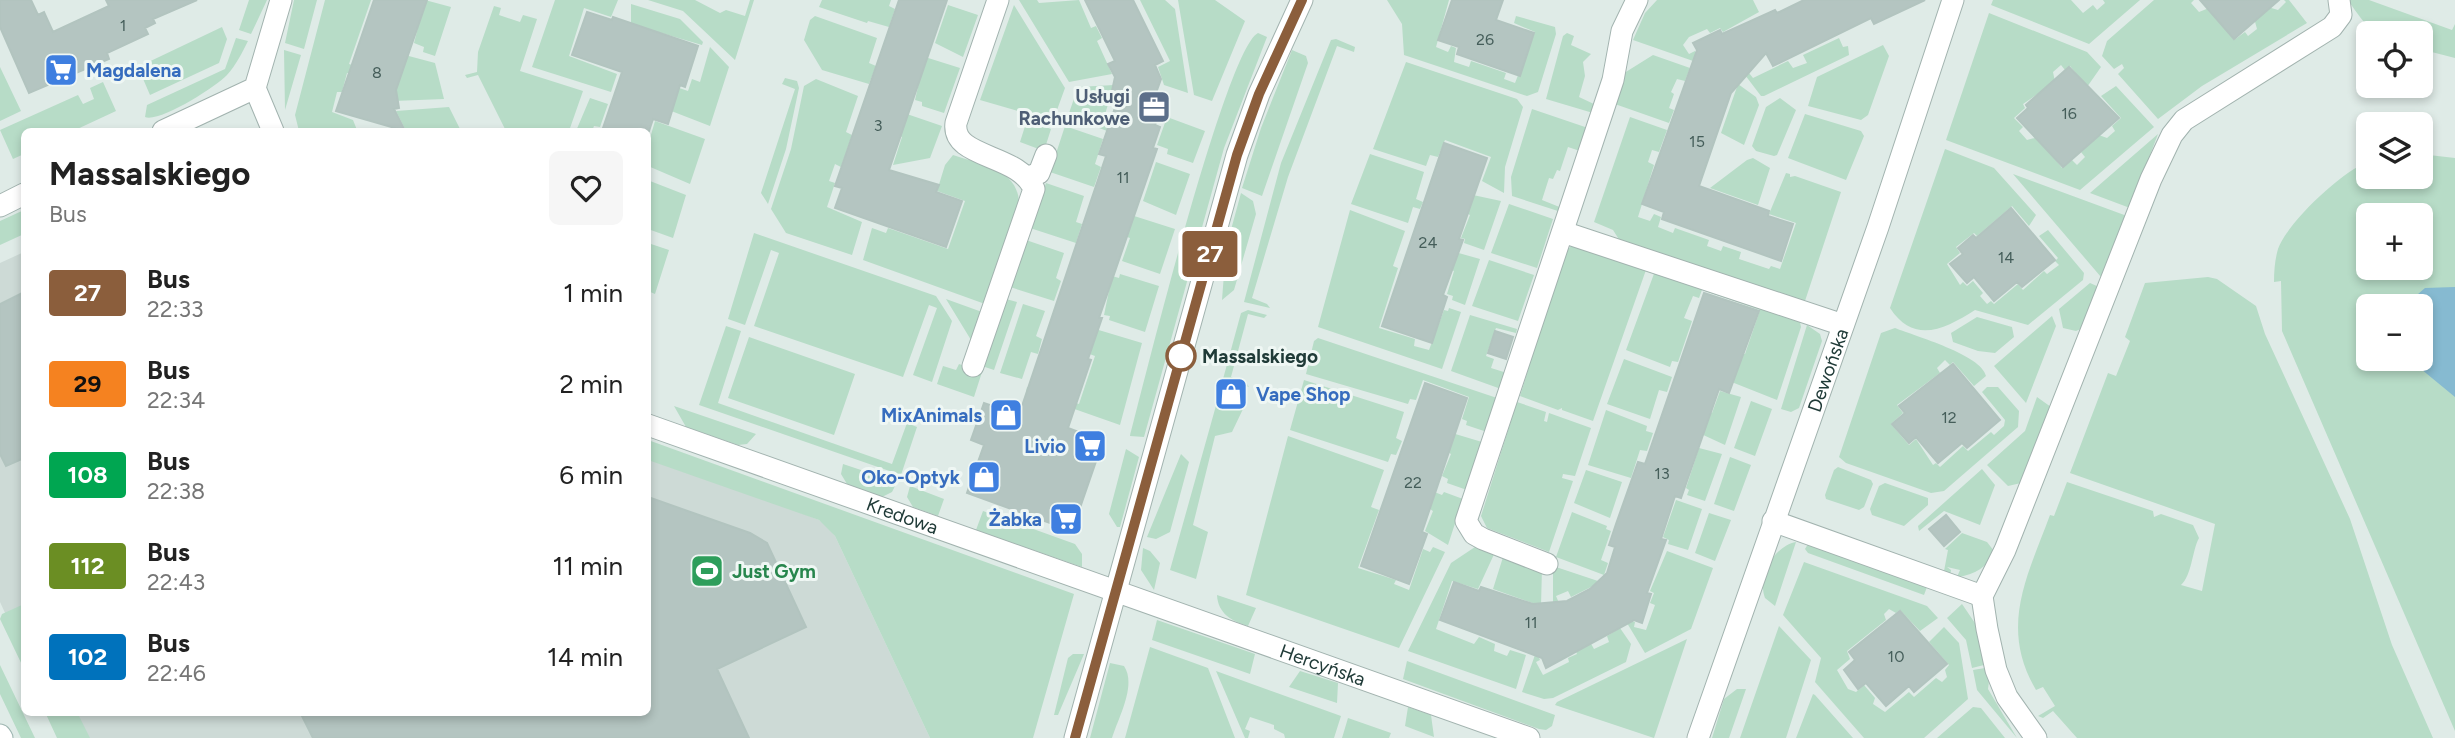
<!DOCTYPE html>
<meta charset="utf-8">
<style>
body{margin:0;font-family:Figtree,sans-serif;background:#f6f6f6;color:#222;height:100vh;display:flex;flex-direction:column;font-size:26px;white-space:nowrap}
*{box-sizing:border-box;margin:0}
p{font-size:23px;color:#767676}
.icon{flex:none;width:38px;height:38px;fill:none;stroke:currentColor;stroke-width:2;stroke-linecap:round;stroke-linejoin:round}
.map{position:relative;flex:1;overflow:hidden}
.sheet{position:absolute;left:21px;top:128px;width:630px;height:588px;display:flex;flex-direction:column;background:#fff;border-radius:10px;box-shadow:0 4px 10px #0003}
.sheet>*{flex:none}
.badge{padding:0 14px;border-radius:5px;font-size:24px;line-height:46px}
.buttons{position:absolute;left:2356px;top:21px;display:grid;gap:14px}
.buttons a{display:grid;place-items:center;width:77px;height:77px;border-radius:10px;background:#fff;box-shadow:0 4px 10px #0003;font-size:35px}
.map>.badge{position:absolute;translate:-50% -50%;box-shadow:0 0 0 4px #fff}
.round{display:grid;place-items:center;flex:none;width:74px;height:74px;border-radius:10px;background:#f6f6f6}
.summary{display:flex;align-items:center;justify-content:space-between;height:119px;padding:0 28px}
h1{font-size:33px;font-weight:700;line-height:52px}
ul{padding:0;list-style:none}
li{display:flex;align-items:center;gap:21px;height:91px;padding:0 28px}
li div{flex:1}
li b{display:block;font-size:26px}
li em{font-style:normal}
li .badge{min-width:77px;font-weight:700;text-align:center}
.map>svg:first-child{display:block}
</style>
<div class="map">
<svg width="2455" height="738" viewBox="0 0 2455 738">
<rect width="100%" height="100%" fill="#dfebe7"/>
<!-- built -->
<path fill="#cddad6" d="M24 252V654L0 602V263Z
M648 454 819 520 827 526 835 536 930 738H66L53 712H648Z"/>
<!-- green -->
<path fill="#b7dcc7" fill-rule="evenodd" d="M249 0H267L251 34 239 30Z
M294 0H317L304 49 285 43Z
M325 0H371L349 64 355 66 353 73H347L342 92H337L332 112 353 120 357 130 355 131H299L295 115Z
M425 0 451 7 435 56 423 52 424 47 414 43Z
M555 0H618L611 17 584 8 569 56 617 74 611 92 532 67Z
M648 0H695L720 13 726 10 745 16 750 0H754L735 60 683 11Z
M822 0H891L889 6 895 9 889 27 868 21 867 23 819 7Z
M1019 0H1037L1039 3 1079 0 1091 28 1096 26 1102 38 1097 41 1112 74 1069 82Z
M1140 0H1165L1175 9 1188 93 1164 85 1158 67 1170 61Z
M1178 0H1215L1245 21 1212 101 1194 95Z
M1387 0H1449L1436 47 1448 52 1451 46 1456 48 1454 62 1469 67 1471 61 1506 73 1504 79 1515 83 1535 32 1514 23 1516 16 1555 27 1556 34 1538 92 1527 96 1404 55 1402 24Z
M1657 0H1753L1759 12 1723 32 1720 28 1710 33 1707 29 1689 37 1683 45 1689 54 1695 51 1698 57 1696 62 1633 40 1645 13Z
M1993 0H2071L2083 13 2093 5 2097 10 2105 3 2103 0H2140L2089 44 1991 5Z
M2154 0H2194L2191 3 2199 12 2209 8 2234 40 2245 32 2248 36 2257 29 2254 18 2268 7 2278 10 2286 2 2284 0H2289L2307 23 2202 86 2158 119 2118 74 2124 68 2122 64 2114 69 2102 56 2107 41Z
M2348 0H2369L2452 30 2455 24V58L2420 49V33C2374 33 2375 40 2348 0Z
M631 4 680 19 703 42 702 45 631 24Z
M948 5 978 15 963 57 935 43Z
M1014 5 1065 88 1053 121 980 100Z
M494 6 501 8 499 15 520 22 523 15 537 19 520 71 583 91 569 131H506L478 75 467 78 465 75 477 72 478 52Z
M1989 13 2087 52 2101 67 2087 87 2070 66 2065 70 2061 65 2053 72 2055 82 2023 104 2025 108 2014 118 2023 127 2019 131 2027 140 2038 137 2062 168 2072 160 2077 165 2085 157 2081 152 2084 149 2083 146 2096 134 2107 138 2115 131 2112 126 2121 118 2101 96 2116 86 2154 127 2080 190 1946 140Z
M815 16 877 38 869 63 876 66 869 84 822 70 804 40 810 20Z
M222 27 227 39 219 63 150 95 138 67Z
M1258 33 1267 37 1224 148 1144 437 1130 436C1144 382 1226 49 1258 33Z
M1567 33 1574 36 1571 45 1591 54 1583 62 1585 76 1579 97 1596 105 1593 113 1546 99 1563 36Z
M236 38 248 41C242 53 236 65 227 75 216 87 159 123 145 117L147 105 225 69Z
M1839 38 1843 47 1848 46 1849 55 1764 96H1761L1745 75 1749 73 1753 78 1788 61 1793 68 1807 63 1803 55Z
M1336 39 1355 47 1354 52 1337 46 1288 177 1252 298 1267 304 1270 308 1244 302 1281 163 1331 40Z
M1883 45 1889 56 1868 115 1861 120 1808 106 1817 77Z
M710 47 729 67 710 126 661 107 641 75 688 91 692 79 700 82Z
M284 50 301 55 285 110Z
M1292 50 1306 56 1308 63 1262 196 1242 188 1261 128Z
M405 55 435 63 444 99 393 101Z
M1653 55 1690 68 1685 81 1677 79 1671 92 1674 94 1669 108 1674 110 1669 123 1612 103 1621 75Z
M925 57 960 68 944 113 922 106V102L915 100Z
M1406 62 1517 99 1523 107 1505 167 1504 193 1482 181 1491 157 1445 140 1438 157 1430 155 1426 166 1373 149Z
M0 67 21 111 0 121Z
M785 78 797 81 799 88 786 149 768 204 761 193 795 89 782 84Z
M816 79 858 96 846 132 852 135 841 167 835 164 829 181 835 183 827 207 862 222 852 255 786 233 771 209 791 149 804 86Z
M103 82 116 111 73 131H24V154L13 159 0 130 78 95 83 104 94 99 90 88Z
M1738 84 1756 97 1759 105 1744 145 1721 133Z
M1114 85 1102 124 1109 126 1107 131 1068 116 1078 87Z
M590 98 608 104 600 127 594 126 592 131H576Z
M1780 98 1796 110 1777 155 1774 156 1756 151 1752 146 1766 107Z
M449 107 461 131H406L396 111Z
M1532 109 1588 128 1580 151 1568 147 1560 171 1557 170 1553 179 1549 178 1542 200 1562 208 1561 212 1512 196 1511 177Z
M904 113 942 126 930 158 893 165 902 137 897 135Z
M1805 114 1861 131 1864 136 1846 180 1788 158Z
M1167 117 1205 131 1193 163 1167 154 1168 149 1157 145Z
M1630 117 1667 130 1659 152 1652 150 1648 162 1654 165 1638 217 1650 221 1654 214 1661 217 1658 227 1673 233 1675 228 1709 240 1707 246 1721 251 1723 246 1741 252 1739 259 1769 269 1771 266 1780 269 1796 223 1769 214 1786 173 1790 174V177L1795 176 1841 192 1805 301 1796 303 1620 241 1613 230 1594 222Z
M1027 120 1051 129 1044 151 1020 142Z
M655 121 705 139 690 184 648 166V145Z
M1065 126 1103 139 1095 164 1101 167 1094 187 1050 172Z
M2158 134 2130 208 2090 193Z
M1945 149 1994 168 2036 215 2029 226 2012 206 1977 236 1974 233 1956 247 1960 253 1947 264 1960 285 1963 282 1967 286 1973 281 1983 293 1980 296 1987 304 1991 301 1994 304 2018 284 2023 290 2044 271 2047 274 2059 265 2055 261 2058 258 2039 236 2048 230 2084 273 2083 280 2028 325 1975 310C1945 329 1914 345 1890 308Z
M1370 154 1424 172 1416 199 1423 202 1420 209 1413 207 1408 223 1351 204Z
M2420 154 2455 158V731L2282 331 2281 281 2274 282C2274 271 2275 259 2278 249 2287 223 2342 171 2368 162V177H2420ZM2368 215H2420V268H2368ZM2368 306H2420V359H2368Z
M953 155C979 164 1018 168 1019 203L985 304 863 260 872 228 886 233 888 228 948 249 965 201 937 191 945 165Z
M1753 158 1770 168 1758 205 1710 188 1747 160Z
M1156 162 1190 174 1176 215 1143 201Z
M2013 174 2127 216 2103 278 2101 277Z
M650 181 686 195 673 238 648 229Z
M1046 183 1084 196 1076 222 1082 224 1076 243 1030 228Z
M1241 193 1253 201 1256 214 1234 290 1222 300 1226 248Z
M1473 195 1501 201 1484 250 1464 243 1465 239 1461 238 1470 215 1466 213Z
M1509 204 1553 219 1537 268 1491 253Z
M24 210V234L0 245V221Z
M1350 210 1405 231 1393 266 1398 268 1379 328 1415 339 1414 346 1429 350 1444 310 1448 311 1449 308 1461 312 1442 369 1318 327Z
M1131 215 1175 229 1160 274 1122 261 1130 238 1124 236Z
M754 233 936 296 952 321 932 382 913 375 937 308 929 305 903 377 754 326 779 253 771 250 745 325 728 319Z
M1026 240 1064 253 1056 278 1061 281 1054 301 1010 287Z
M648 243 669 250 655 294 648 291Z
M1572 245 1647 267 1593 421 1562 410V408L1558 410 1520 396 1564 254Z
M1455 252 1480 259 1465 305 1452 300 1453 296 1447 294 1454 271 1449 269Z
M1489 260 1534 275 1518 321 1472 306Z
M1655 271 1703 287 1699 298 1693 296 1684 318 1692 321 1678 362 1672 361 1670 367 1626 350Z
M1120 274 1159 286 1145 332 1109 320 1110 316 1104 315 1112 276 1119 278Z
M2208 277 2217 279 2256 306 2265 334 2350 519 2392 645 2433 738H2077L2053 711 2043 718 2038 716 2055 706 2043 687 2036 690C1999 627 2027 577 2050 515L2054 516 2067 482 2153 511 2154 517 2161 514 2193 525 2199 538C2192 551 2192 575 2181 585L2202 591 2215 524 2070 473 2108 373 2116 376 2130 341 2125 337 2145 283Z
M2090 283 2099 287 2083 328 2076 331 2063 328 2059 309Z
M1705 289 1800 322 1801 327 1777 400 1724 379 1734 350 1745 354 1760 310 1705 291Z
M946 299 982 312 971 340Z
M1006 299 1017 302 994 370 982 366Z
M1023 304 1045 311 1036 336 1042 339 1038 354 1031 352 1022 379 1000 373Z
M1248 310 1267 315 1264 318 1248 314 1231 377 1247 384 1249 387 1223 379 1241 313Z
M1470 315 1517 329 1516 333 1496 328 1486 356 1494 359 1491 368 1507 373 1501 389 1451 371Z
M2052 316 2056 326 2026 403 1994 366Z
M1977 317 2012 327 2014 337 1995 353 1978 351 1953 342 1951 333Z
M1807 325 1820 334 1822 341 1799 408 1791 412 1781 409Z
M726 326 741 331 718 403 892 464 907 423 917 427 901 475 699 405Z
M1092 328 1142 343 1120 425 1026 392 1027 387 1079 404 1095 356 1084 352Z
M1895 328C1915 336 1982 355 1986 376L1974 386 1953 362 1950 365 1945 360 1937 368 1940 373 1897 405 1903 413 1891 424 1909 445 1916 439 1933 465 1936 463 1940 467 1963 446 1968 451 1991 432 1994 435 2004 426 2005 420 1982 392 1987 387H1998L2019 411 2018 427 1944 491 1931 493 1846 463 1839 457 1881 333Z
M749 337 855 374 834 435 728 398Z
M1318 338 1497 398 1487 432 1466 425 1467 421 1462 419 1469 397 1423 380 1416 400 1410 399 1408 404 1306 374 1314 341Z
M1624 359 1672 377 1667 392 1659 390 1650 419 1607 404Z
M959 364 982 372 974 397 937 384 943 366 956 370Z
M1304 380 1404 412 1396 438 1402 441 1396 455 1391 454 1388 462 1290 430Z
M1720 391 1741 397 1725 445 1699 433 1706 412 1712 413Z
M2037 397 2051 407 2021 483 2008 486 1987 465 2025 431Z
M1751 401 1772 409 1755 456 1734 448Z
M1217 402 1243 409 1232 432 1215 436 1193 525 1208 532 1196 579 1170 570Z
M1517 402 1546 412 1544 421 1547 422 1549 413 1591 428 1575 476 1563 474 1562 478 1573 481 1549 552 1487 528 1481 516Z
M674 406 756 434 747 444 738 445 686 427Z
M1606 410 1647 426 1646 431 1653 433 1647 451 1640 450 1631 478 1588 465Z
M1452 433 1482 442 1467 490 1447 483 1448 479 1442 476 1451 454 1446 451Z
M1288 436 1384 470 1371 507 1379 510 1358 568 1396 580 1394 584 1409 590 1423 549 1430 552 1433 547 1445 552 1399 648 1246 595Z
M648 440 1074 594 1033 738H930L835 536 819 520 648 460Z
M1699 448 1722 454 1705 501 1687 495 1689 490 1686 488Z
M1126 449 1139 457 1120 527H1117L1109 514Z
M1181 454 1189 462 1170 532 1156 539 1147 537Z
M1730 457 1751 465 1734 511 1714 504Z
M843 464 897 482 892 492 882 497 847 484 841 474Z
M1838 467 1871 480 1873 484 1864 507 1859 510 1826 499 1825 495 1834 470Z
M1982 469 1995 485 1980 525 1944 511 1919 531 1918 526Z
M1586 470 1622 482 1610 518 1574 503Z
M1885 483 1928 498V505L1904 526 1872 515 1870 509 1879 486Z
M910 486 944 499 938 516 913 507 907 497Z
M1432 491 1442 495 1444 492 1463 499 1448 545 1425 531 1433 511 1427 507Z
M1676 500 1702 509 1688 550 1668 544 1669 540 1663 537Z
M983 511 1075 544 1082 554V567L976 530Z
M1572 512 1607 526 1606 529 1611 531 1601 560 1608 563 1604 575 1556 557Z
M1709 513 1731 520 1715 561 1695 553Z
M1962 533 1987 542 1994 551C1988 567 1975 575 1957 577L1960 570 1947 567 1951 570 1950 576 1944 571 1948 550 1945 549Z
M1796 542 1775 606 1765 598C1757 577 1774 546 1796 542Z
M1808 544 1927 587 1924 595 1808 553 1805 549Z
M1475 547 1496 550 1478 589 1452 581 1436 629 1474 644 1479 637 1495 644 1494 651 1507 656 1510 650 1526 655 1516 689 1408 651 1451 563Z
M1143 548 1150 551 1160 563 1154 590 1141 570Z
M1667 551 1713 568 1691 629 1645 653 1627 623 1629 621 1635 622 1634 627 1646 630 1655 605 1650 603 1654 593 1650 591Z
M1504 554 1542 568 1541 606 1493 589Z
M1804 562 1927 606 1938 618 1920 631 1900 610 1896 613 1889 609 1884 614 1886 620 1847 651 1850 659 1837 670 1848 689 1856 692 1864 685 1875 698 1873 704 1885 712 1909 692 1914 697 1936 678 1942 682 1947 677 1945 670 1949 665 1929 642 1944 627 1959 643 1968 699 1924 738H1864L1815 682 1821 658 1783 615Z
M1553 566 1598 581 1599 583 1571 597 1568 591 1556 596 1559 603 1553 606Z
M1217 595 1256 608 1248 626C1232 621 1218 614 1217 595Z
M24 604V669L0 619 2 614Z
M1962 604 1979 629 1984 665 1972 668 1966 640 1947 618Z
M1157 620 1255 654 1250 674 1152 640Z
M1779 626 1811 660 1786 738H1740Z
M1620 628 1631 644 1626 662 1553 698 1544 699 1522 692 1536 652 1540 660 1536 662 1543 675 1569 662 1568 658 1577 654 1575 649 1590 642 1594 649 1609 642 1607 636Z
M1687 639 1654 738 1555 705 1557 702Z
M1150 647 1208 668 1235 738H1125Z
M1073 654H1084L1058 715H1054L1068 658Z
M1407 661 1555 715 1552 726 1546 730 1539 729 1403 679Z
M1110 663 1124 666C1137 685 1118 718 1112 738H1090Z
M0 665 35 738H21L0 694Z
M1985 668 1989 681 1988 689 2017 738 1977 690 1973 670Z
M1216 671 1341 716 1334 738H1285L1284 734 1274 729V725L1250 717 1245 729 1250 731 1248 738H1245Z
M1300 671 1338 683 1337 703 1289 687Z
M1737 689H1746L1729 738H1712L1724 699Z
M1813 694 1815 695 1853 738H1796Z
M1408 707 1431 715 1434 737 1405 726Z
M1973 707 1981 708 2005 738H1937Z
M45 712H77L90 738H57Z
M1348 718 1391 733 1389 738H1342Z"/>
<!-- water -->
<path fill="#86bad1" d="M2455 287V397L2421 369 2417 359H2420V306H2410V301L2425 288Z"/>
<!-- building -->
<path fill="#b4c5c1" stroke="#b2c4bf" stroke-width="2" d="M0 0H31L38 15 44 12 53 32 109 6 106 0H197L153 19 155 23 145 28 148 34 107 53 109 59 29 93 0 27Z
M374 0H427L396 90 399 108 394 109 405 131 336 111Z
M899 0H947L889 170 939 185 936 192 962 201 946 247 835 208 842 188 835 186Z
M1085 0H1133L1163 61 1155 65 1161 79 1156 93 1165 96 1155 125 1160 127 1153 148 1157 149 1099 318H1102L1088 359 1091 360 1068 428 1103 441 1072 531 967 493 984 445 971 440 984 403 1019 415 1106 156 1099 154 1117 102 1110 100 1115 77 1108 64 1115 61Z
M1452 0H1503L1496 20 1534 33 1520 76 1457 54 1459 47 1438 40Z
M1804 0H1925L1874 24 1871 18 1773 66 1766 53 1731 93 1699 186 1769 211 1768 216 1793 224 1781 261 1662 219 1664 212 1642 204 1697 50 1693 43 1720 30 1722 34 1775 10 1777 13Z
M2200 0H2279L2234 39Z
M587 12 612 20 613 17 698 46 685 87 680 85 668 124 653 119 649 131H602L622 72 572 55Z
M2069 67 2119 118 2063 167 2017 118 2028 108 2026 105Z
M1444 143 1487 158 1459 239 1463 240 1443 295 1447 297 1432 343 1382 326Z
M2011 208 2055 260 2022 287 2017 282 1994 301 1974 277 1967 283 1950 264 1963 254 1958 248 1973 235 1976 238Z
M24 292V458L6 466 0 454V304Z
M1704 293 1759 311 1729 393 1719 389 1681 498 1675 496 1661 539 1666 540 1647 593 1651 594 1642 623 1634 620 1546 668 1542 658 1440 620 1454 582 1479 591 1481 587 1533 604 1567 601 1590 589 1607 573 1615 547 1609 545 1616 524 1638 462 1645 464Z
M1495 331 1513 337 1506 359 1488 353Z
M1953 364 2000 420 1967 448 1962 443 1938 463 1916 437 1909 443 1892 424 1905 413 1899 406Z
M1425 383 1467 398 1422 532 1427 534 1409 584 1361 566Z
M648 497 750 533 767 543 806 627 717 669 749 738H313L300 712H648Z
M1946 515 1960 532 1944 546 1929 529Z
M1900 611 1947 664 1914 692 1909 686 1886 706 1866 683 1858 689 1844 670 1855 660 1849 652Z"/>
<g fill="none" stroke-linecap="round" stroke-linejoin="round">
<defs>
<g id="street">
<path d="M255 88 273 131"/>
<path d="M163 131 255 88 281 0"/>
<path d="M1029 177 1039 173 1046 155"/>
<path d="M0 206 24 194"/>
<path d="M1563 232 1843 325"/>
<path d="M973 366 1034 189C1019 153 951 159 956 123L998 0"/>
<path id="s1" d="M648 425 1529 738"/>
<path d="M1773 521 1982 596"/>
<path d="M1547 564 1483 539 1474 534 1466 521 1613 80 1622 31 1637 0"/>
<path d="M1075 738 1237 155 1259 94 1302 0"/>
<path id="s2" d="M1698 738 1878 227 1953 0"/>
<path d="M2036 738 2007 697 1996 670 1987 629 1982 596 2005 550 2151 179 2172 135 2184 120 2332 27 2341 15 2339 0"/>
</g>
<path id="secondary" d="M0 735 2 738"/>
</defs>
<!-- street casing -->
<use href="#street" stroke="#a2b3af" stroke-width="23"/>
<!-- secondary casing -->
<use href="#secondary" stroke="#9eb6b1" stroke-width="23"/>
<!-- street -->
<use href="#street" stroke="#fff" stroke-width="21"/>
<!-- secondary -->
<use href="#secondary" stroke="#fff" stroke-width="21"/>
</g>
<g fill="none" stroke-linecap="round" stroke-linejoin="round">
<defs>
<path id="line" d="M1075 738 1237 155 1259 94 1302 0"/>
</defs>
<!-- line casing -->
<use href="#line" stroke="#fff" stroke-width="16"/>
<!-- line -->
<use href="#line" stroke="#8b5e3c" stroke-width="10"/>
</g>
<!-- icons -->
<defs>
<symbol id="supermarket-square" viewBox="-11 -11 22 22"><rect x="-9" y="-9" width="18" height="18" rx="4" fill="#3f7fe0" stroke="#eff7f4"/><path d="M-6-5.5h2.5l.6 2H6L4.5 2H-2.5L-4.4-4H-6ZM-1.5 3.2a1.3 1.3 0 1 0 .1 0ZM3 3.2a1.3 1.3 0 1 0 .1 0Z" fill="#fff"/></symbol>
<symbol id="office-square" viewBox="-11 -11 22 22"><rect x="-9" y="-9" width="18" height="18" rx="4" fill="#5c6f8a" stroke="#eff7f4"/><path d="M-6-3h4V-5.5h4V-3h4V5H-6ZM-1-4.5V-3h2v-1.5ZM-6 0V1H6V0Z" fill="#fff"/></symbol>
<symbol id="shop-square" viewBox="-11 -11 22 22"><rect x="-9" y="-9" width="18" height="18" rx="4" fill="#3f7fe0" stroke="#eff7f4"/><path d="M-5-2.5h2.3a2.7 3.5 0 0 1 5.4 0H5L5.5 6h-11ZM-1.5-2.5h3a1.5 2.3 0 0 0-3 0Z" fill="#fff"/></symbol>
<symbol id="stadium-square" viewBox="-11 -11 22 22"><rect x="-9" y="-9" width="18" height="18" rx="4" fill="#2e9e5b" stroke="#eff7f4"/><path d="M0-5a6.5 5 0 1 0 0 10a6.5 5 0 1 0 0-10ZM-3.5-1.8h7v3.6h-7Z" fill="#fff"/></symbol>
</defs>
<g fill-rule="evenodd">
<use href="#supermarket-square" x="42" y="51" width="38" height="38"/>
<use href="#office-square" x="1135" y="88" width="38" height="38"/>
<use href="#shop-square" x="1212" y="375" width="38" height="38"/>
<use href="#shop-square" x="987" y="396" width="38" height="38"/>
<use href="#supermarket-square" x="1071" y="427" width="38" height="38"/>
<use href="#shop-square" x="965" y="458" width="38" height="38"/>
<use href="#supermarket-square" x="1047" y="500" width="38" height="38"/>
<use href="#stadium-square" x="688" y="552" width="38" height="38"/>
</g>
<!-- markers -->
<circle fill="#fff" stroke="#8b5e3c" stroke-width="3.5" cx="1181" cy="356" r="14"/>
<g text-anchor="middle" stroke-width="6" stroke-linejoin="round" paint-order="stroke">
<!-- number labels -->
<g font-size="16" fill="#455e5a">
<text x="123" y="31">1</text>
<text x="1485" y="45">26</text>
<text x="377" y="78">8</text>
<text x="2069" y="119">16</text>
<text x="878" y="131">3</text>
<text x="1697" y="147">15</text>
<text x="1123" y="183">11</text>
<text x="1428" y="248">24</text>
<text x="2006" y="263">14</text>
<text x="1949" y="423">12</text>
<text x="1662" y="479">13</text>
<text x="1413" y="488">22</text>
<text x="1531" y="628">11</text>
<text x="1896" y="662">10</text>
</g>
<!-- shop labels -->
<g font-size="19" font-weight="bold" fill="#366cbe" stroke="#eff7f4" text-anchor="end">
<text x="86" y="77" text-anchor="start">Magdalena</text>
<text x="1256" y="401" text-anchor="start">Vape Shop</text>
<text x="982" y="422">MixAnimals</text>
<text x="1066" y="453">Livio</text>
<text x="960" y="484">Oko-Optyk</text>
<text x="1042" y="526">Żabka</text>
</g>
<!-- service labels -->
<g font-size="19" font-weight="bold" fill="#4e5e75" stroke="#eff7f4" text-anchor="end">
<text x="1130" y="103">Usługi<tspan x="1130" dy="22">Rachunkowe</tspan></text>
</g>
<!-- stop labels -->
<g font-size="19" font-weight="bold" fill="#203b38" stroke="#eff7f4" text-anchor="start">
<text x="1202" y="363">Massalskiego</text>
</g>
<!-- street labels -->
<g font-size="19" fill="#203b38" stroke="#eff7f4">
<text dy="7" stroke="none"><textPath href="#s2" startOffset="390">Dewońska</textPath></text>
<text dy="7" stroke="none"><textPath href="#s1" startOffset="270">Kredowa</textPath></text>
<text dy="7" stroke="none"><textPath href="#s1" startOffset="716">Hercyńska</textPath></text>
</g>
<!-- leisure labels -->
<g font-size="19" font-weight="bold" fill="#27864d" stroke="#eff7f4" text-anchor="start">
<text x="732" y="578">Just Gym</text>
</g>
</g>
</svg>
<div class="buttons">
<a><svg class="icon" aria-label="locate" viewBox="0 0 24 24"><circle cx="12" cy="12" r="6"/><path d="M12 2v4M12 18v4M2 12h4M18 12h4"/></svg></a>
<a><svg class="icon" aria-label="layers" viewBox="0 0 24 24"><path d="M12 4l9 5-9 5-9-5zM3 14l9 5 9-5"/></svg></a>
<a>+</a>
<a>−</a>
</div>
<b class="badge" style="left:1210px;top:254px;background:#8b5e3c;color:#fff">27</b>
<section class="sheet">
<div class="summary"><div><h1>Massalskiego</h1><p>Bus</p></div><a class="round"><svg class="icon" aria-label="heart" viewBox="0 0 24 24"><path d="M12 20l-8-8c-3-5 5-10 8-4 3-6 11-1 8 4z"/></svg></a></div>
<ul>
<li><span class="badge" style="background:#8b5e3c;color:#fff">27</span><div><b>Bus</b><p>22:33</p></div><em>1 min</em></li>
<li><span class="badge" style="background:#f58220;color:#111">29</span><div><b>Bus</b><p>22:34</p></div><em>2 min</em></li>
<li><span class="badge" style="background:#00a651;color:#fff">108</span><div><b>Bus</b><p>22:38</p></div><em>6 min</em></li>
<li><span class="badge" style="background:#6b8e23;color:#fff">112</span><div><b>Bus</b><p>22:43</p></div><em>11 min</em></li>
<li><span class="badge" style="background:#0072bc;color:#fff">102</span><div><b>Bus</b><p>22:46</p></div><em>14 min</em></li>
</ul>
</section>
</div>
